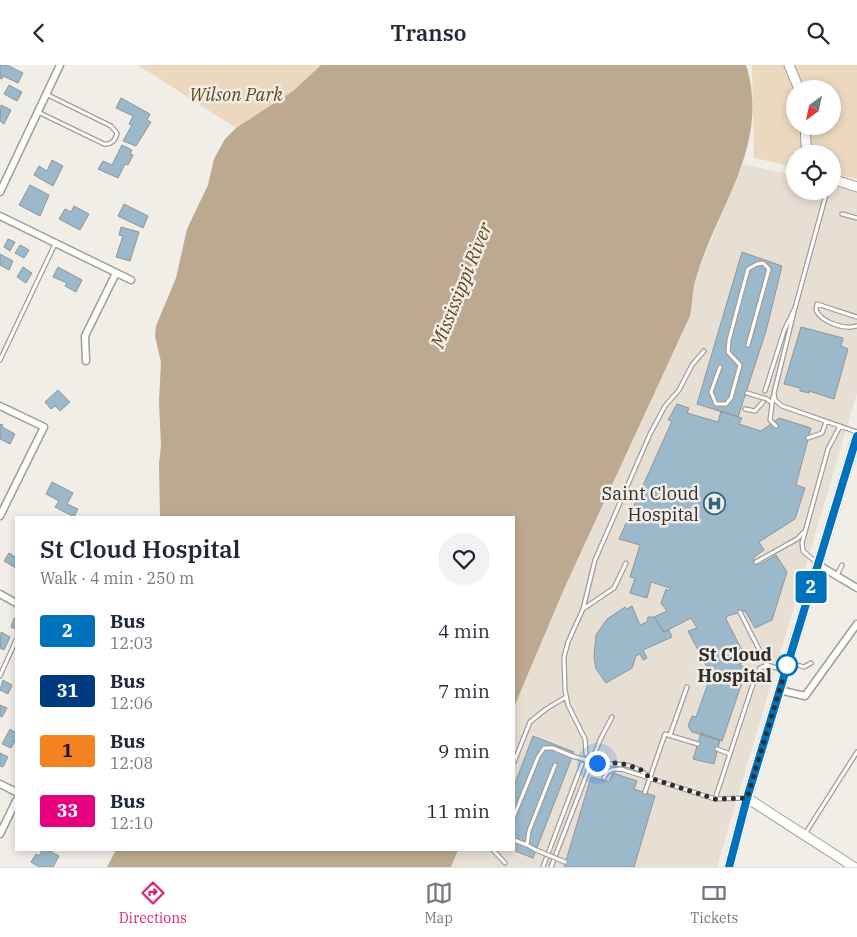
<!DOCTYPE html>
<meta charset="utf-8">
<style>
body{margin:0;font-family:"IBM Plex Serif",serif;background:#f2f2f3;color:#1f2937;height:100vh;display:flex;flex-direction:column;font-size:19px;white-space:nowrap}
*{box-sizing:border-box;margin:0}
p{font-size:16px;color:#747a83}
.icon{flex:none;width:28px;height:28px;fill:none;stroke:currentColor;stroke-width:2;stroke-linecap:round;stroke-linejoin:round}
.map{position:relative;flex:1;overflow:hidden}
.side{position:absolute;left:15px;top:451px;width:500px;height:335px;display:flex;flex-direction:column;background:#fff;border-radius:0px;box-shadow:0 2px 8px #0003}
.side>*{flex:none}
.badge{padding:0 10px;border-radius:4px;font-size:18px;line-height:32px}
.needle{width:32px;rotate:213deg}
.controls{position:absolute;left:786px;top:15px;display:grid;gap:10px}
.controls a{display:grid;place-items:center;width:55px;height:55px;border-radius:50%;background:#fff;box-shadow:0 2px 8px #0003;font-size:25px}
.you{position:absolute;width:25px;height:25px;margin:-12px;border:4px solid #fff;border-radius:50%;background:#1a73e8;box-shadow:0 0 0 8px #1a73e833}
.map>.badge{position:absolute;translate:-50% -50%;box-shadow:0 0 0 2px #fff}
.round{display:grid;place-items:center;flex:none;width:52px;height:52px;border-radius:26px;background:#f2f2f3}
.overview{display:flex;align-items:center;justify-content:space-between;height:85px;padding:0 25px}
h1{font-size:24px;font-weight:600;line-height:38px}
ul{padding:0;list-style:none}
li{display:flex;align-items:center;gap:15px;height:60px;padding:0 25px}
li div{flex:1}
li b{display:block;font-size:19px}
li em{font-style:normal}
li .badge{min-width:55px;font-weight:700;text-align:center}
header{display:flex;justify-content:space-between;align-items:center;height:65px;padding:0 25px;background:#fff;font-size:22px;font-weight:600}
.tabs{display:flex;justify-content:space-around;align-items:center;height:70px;border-top:1px solid #e0e1e3;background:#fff;font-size:14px;color:#747a83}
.tabs a{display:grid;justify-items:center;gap:2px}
.tabs .on{color:#db2777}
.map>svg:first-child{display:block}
</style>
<header><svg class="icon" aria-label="back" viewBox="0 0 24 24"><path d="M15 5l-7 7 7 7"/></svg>Transo<svg class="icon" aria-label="search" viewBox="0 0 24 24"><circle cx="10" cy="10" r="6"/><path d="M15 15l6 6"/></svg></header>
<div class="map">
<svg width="857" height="802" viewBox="0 0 857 802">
<rect width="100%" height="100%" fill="#f1ede7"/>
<!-- built -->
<path fill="#e8dfd4" d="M743 99 795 111V126H832L833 121 857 128V328L717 802H451L458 785H514V642L564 524 690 251 696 211Z"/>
<!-- green -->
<path fill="#ebd8bf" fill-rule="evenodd" d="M138 0H321L293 26 236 63Z
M752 0H857V114L833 109 832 89H795V102L754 93ZM795 24H832V61H795Z"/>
<!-- water -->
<path fill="#bca990" d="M321 0H746C771 80 717 141 696 213 692 225 693 238 690 251L564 524 514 642V452H160L159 399 161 381 159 337 161 297 155 271 156 261 176 213 187 164 208 120 214 94 225 74 236 63 293 26Z
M116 785H458L451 802H107Z"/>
<!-- building -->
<path fill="#9bb9ca" stroke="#909699" d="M0 0H7L23 8 18 18 3 11 2 14 0 13Z
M9 20 22 27 17 36 4 29Z
M121 33 150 49 147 55 151 57 136 81 123 76 132 60 129 59 133 51 116 43Z
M1 40 11 45 4 59 0 56Z
M122 80 132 85 130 89 133 90 128 100 125 99 118 113 98 104 103 96 112 100Z
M52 95 63 101 53 121 34 110 39 101 47 106Z
M30 120 49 130 40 151 19 140Z
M124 139 148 151 143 163 118 151Z
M74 141 89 149 80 165 59 154 65 144 71 147Z
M121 162 139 167 130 196 116 192 123 171 119 170Z
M8 174 15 177 10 186 4 182Z
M20 180 29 185 24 193 15 188Z
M742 187 782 201 766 266 738 352 697 339Z
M0 189 13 196 9 205 0 200Z
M23 202 32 208 26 218 17 212Z
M58 202 82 215 76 227 65 221 67 218 53 212Z
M801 262 843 273 841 281 848 284 834 334 809 326V328L800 326V323L784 319Z
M58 325 70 337 60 346 55 341 51 344 45 337Z
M677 339 689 343 687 348 718 357 721 346 742 353 739 359 761 366 779 353 811 363 796 420 805 423 795 454 759 477 764 485 753 493 759 500 776 490 787 507 772 555 755 563 745 546 727 551 726 554 747 595 739 600 747 603 722 676 692 667 688 661 692 651 696 652 711 610 688 566 697 563 691 553 664 567 654 552 667 546 661 538 666 524 669 526 670 523 651 517 647 533 630 528 635 513 630 512 640 480 619 474 672 356 668 355Z
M0 359 3 360 2 362 15 369 10 379 0 374Z
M52 417 73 428 67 439 78 444 74 452 55 442 59 436 46 429Z
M9 488 15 492 16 489V503L4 496Z
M632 541 640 560 647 557 648 552H654L664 567 669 565 672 572 643 585 647 593 643 595 640 589 636 591 632 603 606 618 596 604 594 592 596 570 607 554 625 542 627 544Z
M14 553 16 554V564L11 562Z
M1 567 10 572 4 585 0 583Z
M3 615 12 620 8 629 0 625Z
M0 640 7 643 2 652 0 651Z
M10 664 16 668V674L11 683 2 679Z
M701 668 720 675 714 699 693 694Z
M533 671 574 687 533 793 512 785 514 721Z
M0 688 8 692 3 702 0 701Z
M613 708 637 716 634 724 655 731 634 802H564L591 712 609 717Z
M42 785H48L59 791 53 802H39L31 797 36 789 39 791Z"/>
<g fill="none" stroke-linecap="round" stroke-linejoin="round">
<defs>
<path id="lane" d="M38 47 104 79C111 80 116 75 117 68L111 61 46 29
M842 149 857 153
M794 247 774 328 775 335 782 341 857 367
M857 252 817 239 816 245C821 257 844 265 857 261
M0 295 55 179
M720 302 711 327 716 339H726L731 333 740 300 728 287 729 275 748 204 757 199 763 198 769 204 748 280
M765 326 784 266 795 243 827 126
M747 328 767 334 772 338
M773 332 770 355 776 361
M745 344 755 346 763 337
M808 373 822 368 826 357
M756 497 797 474 804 467
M817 498 803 486 802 478 828 384 840 361
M837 510 842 500
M583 544 595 495 650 369 665 341 679 325 692 300 704 286
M740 547 767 600 784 605
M788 597 804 602 811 598
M0 611 16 575
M670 670 687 622
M717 684 730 689
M586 689 585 674 568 640 565 625 564 592 568 577 583 544 614 523 626 498
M514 697 530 657 546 644 566 632
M597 698C620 701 628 695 648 711
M604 713C607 705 612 704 621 704L715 734 746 733
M645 727 665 669 698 679
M715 734 755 613 760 603 767 600
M514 751 538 692 544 683H553L572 691
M805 769 857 687
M514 775 527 780
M493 785 505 798
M536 785 527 780 529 766 555 700
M543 802 582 699
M551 802 600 675 612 652"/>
<path id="street" d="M0 127 60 0
M0 151 131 215
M86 296 85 271 116 208
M0 341 44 362 0 451
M817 499 857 523
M0 529 16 538
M779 625 805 631 857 559
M0 719 16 727
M0 769 16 736"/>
<path id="secondary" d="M789 0 799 24
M805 61 806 79 810 89
M832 114 857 122
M747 733 854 802
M729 802 747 733 857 371"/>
</defs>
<!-- lane casing -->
<use href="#lane" stroke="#a19d98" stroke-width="5.5"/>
<!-- street casing -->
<use href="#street" stroke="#a19d98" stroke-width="9"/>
<!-- secondary casing -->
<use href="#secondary" stroke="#a19d98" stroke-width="11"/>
<!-- lane -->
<use href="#lane" stroke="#fff" stroke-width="3"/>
<!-- street -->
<use href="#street" stroke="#fff" stroke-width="6"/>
<!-- secondary -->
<use href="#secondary" stroke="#fff" stroke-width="9"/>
<defs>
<path id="lane-bridge" d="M572 691 597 698
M536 785 565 797"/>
</defs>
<!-- lane-bridge casing -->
<use href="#lane-bridge" stroke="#a19d98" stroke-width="5.5" stroke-linecap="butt"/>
<!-- lane-bridge -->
<use href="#lane-bridge" stroke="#fff" stroke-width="3"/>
</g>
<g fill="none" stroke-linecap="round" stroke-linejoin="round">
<defs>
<path id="line" d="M729 802 747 733 857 371"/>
</defs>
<!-- line casing -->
<use href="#line" stroke="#fff" stroke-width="11"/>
<!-- line -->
<use href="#line" stroke="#0072bc" stroke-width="8"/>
<!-- walk -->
<path stroke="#302e2c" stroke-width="5" stroke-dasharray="0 9" d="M597 698H620L640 704 650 713 715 734 747 733 788 597 787 600"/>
</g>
<!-- icons -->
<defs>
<symbol id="hospital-ring" viewBox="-11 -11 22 22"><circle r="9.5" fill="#f1ede7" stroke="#2f6681" stroke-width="1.5"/><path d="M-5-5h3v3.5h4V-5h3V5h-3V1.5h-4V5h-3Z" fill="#2f6681"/></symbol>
</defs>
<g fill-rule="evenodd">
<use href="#hospital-ring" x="702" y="426" width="25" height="25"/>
</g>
<!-- markers -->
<circle fill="#fff" stroke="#0072bc" stroke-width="2.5" cx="787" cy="600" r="10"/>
<g text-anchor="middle" stroke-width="5" stroke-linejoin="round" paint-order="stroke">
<!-- park labels -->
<g font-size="18" font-style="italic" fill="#65491e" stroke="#f1ede7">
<text x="236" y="36">Wilson Park</text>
</g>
<!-- poi labels -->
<g font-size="18" fill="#302e2c" stroke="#f1ede7" text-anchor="end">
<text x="699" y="435">Saint Cloud<tspan x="699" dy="21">Hospital</tspan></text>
</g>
<!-- stop labels -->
<g font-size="18" font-weight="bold" fill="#302e2c" stroke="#f1ede7" text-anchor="end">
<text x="772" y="596">St Cloud<tspan x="772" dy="21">Hospital</tspan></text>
</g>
<!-- water labels -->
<g font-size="19" font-style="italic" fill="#65481d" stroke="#f1ede7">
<text transform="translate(461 220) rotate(-68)" y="7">Mississippi River</text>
</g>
</g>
</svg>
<div class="controls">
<a><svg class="needle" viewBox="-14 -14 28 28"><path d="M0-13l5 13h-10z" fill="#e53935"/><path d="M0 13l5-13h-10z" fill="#747a83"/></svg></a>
<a><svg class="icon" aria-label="locate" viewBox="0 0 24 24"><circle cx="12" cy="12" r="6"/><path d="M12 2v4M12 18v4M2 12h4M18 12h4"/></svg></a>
</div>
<div class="you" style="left:597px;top:698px"></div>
<b class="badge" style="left:811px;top:522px;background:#0072bc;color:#fff">2</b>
<section class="side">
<div class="overview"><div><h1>St Cloud Hospital</h1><p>Walk · 4 min · 250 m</p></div><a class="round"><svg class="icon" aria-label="heart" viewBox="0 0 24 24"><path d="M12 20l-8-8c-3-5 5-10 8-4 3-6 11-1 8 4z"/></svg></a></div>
<ul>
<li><span class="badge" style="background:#0072bc;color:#fff">2</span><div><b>Bus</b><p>12:03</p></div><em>4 min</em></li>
<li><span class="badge" style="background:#003b80;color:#fff">31</span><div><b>Bus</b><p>12:06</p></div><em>7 min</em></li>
<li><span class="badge" style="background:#f58220;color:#111">1</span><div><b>Bus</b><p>12:08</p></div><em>9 min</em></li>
<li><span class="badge" style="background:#e6007e;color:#fff">33</span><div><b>Bus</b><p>12:10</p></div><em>11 min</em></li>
</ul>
</section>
</div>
<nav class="tabs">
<a class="on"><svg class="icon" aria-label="directions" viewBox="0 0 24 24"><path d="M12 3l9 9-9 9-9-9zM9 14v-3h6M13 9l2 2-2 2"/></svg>Directions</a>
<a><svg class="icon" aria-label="map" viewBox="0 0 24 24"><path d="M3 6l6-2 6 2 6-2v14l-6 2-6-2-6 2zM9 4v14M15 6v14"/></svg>Map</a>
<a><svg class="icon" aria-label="tickets" viewBox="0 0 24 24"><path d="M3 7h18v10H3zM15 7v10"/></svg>Tickets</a>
</nav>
